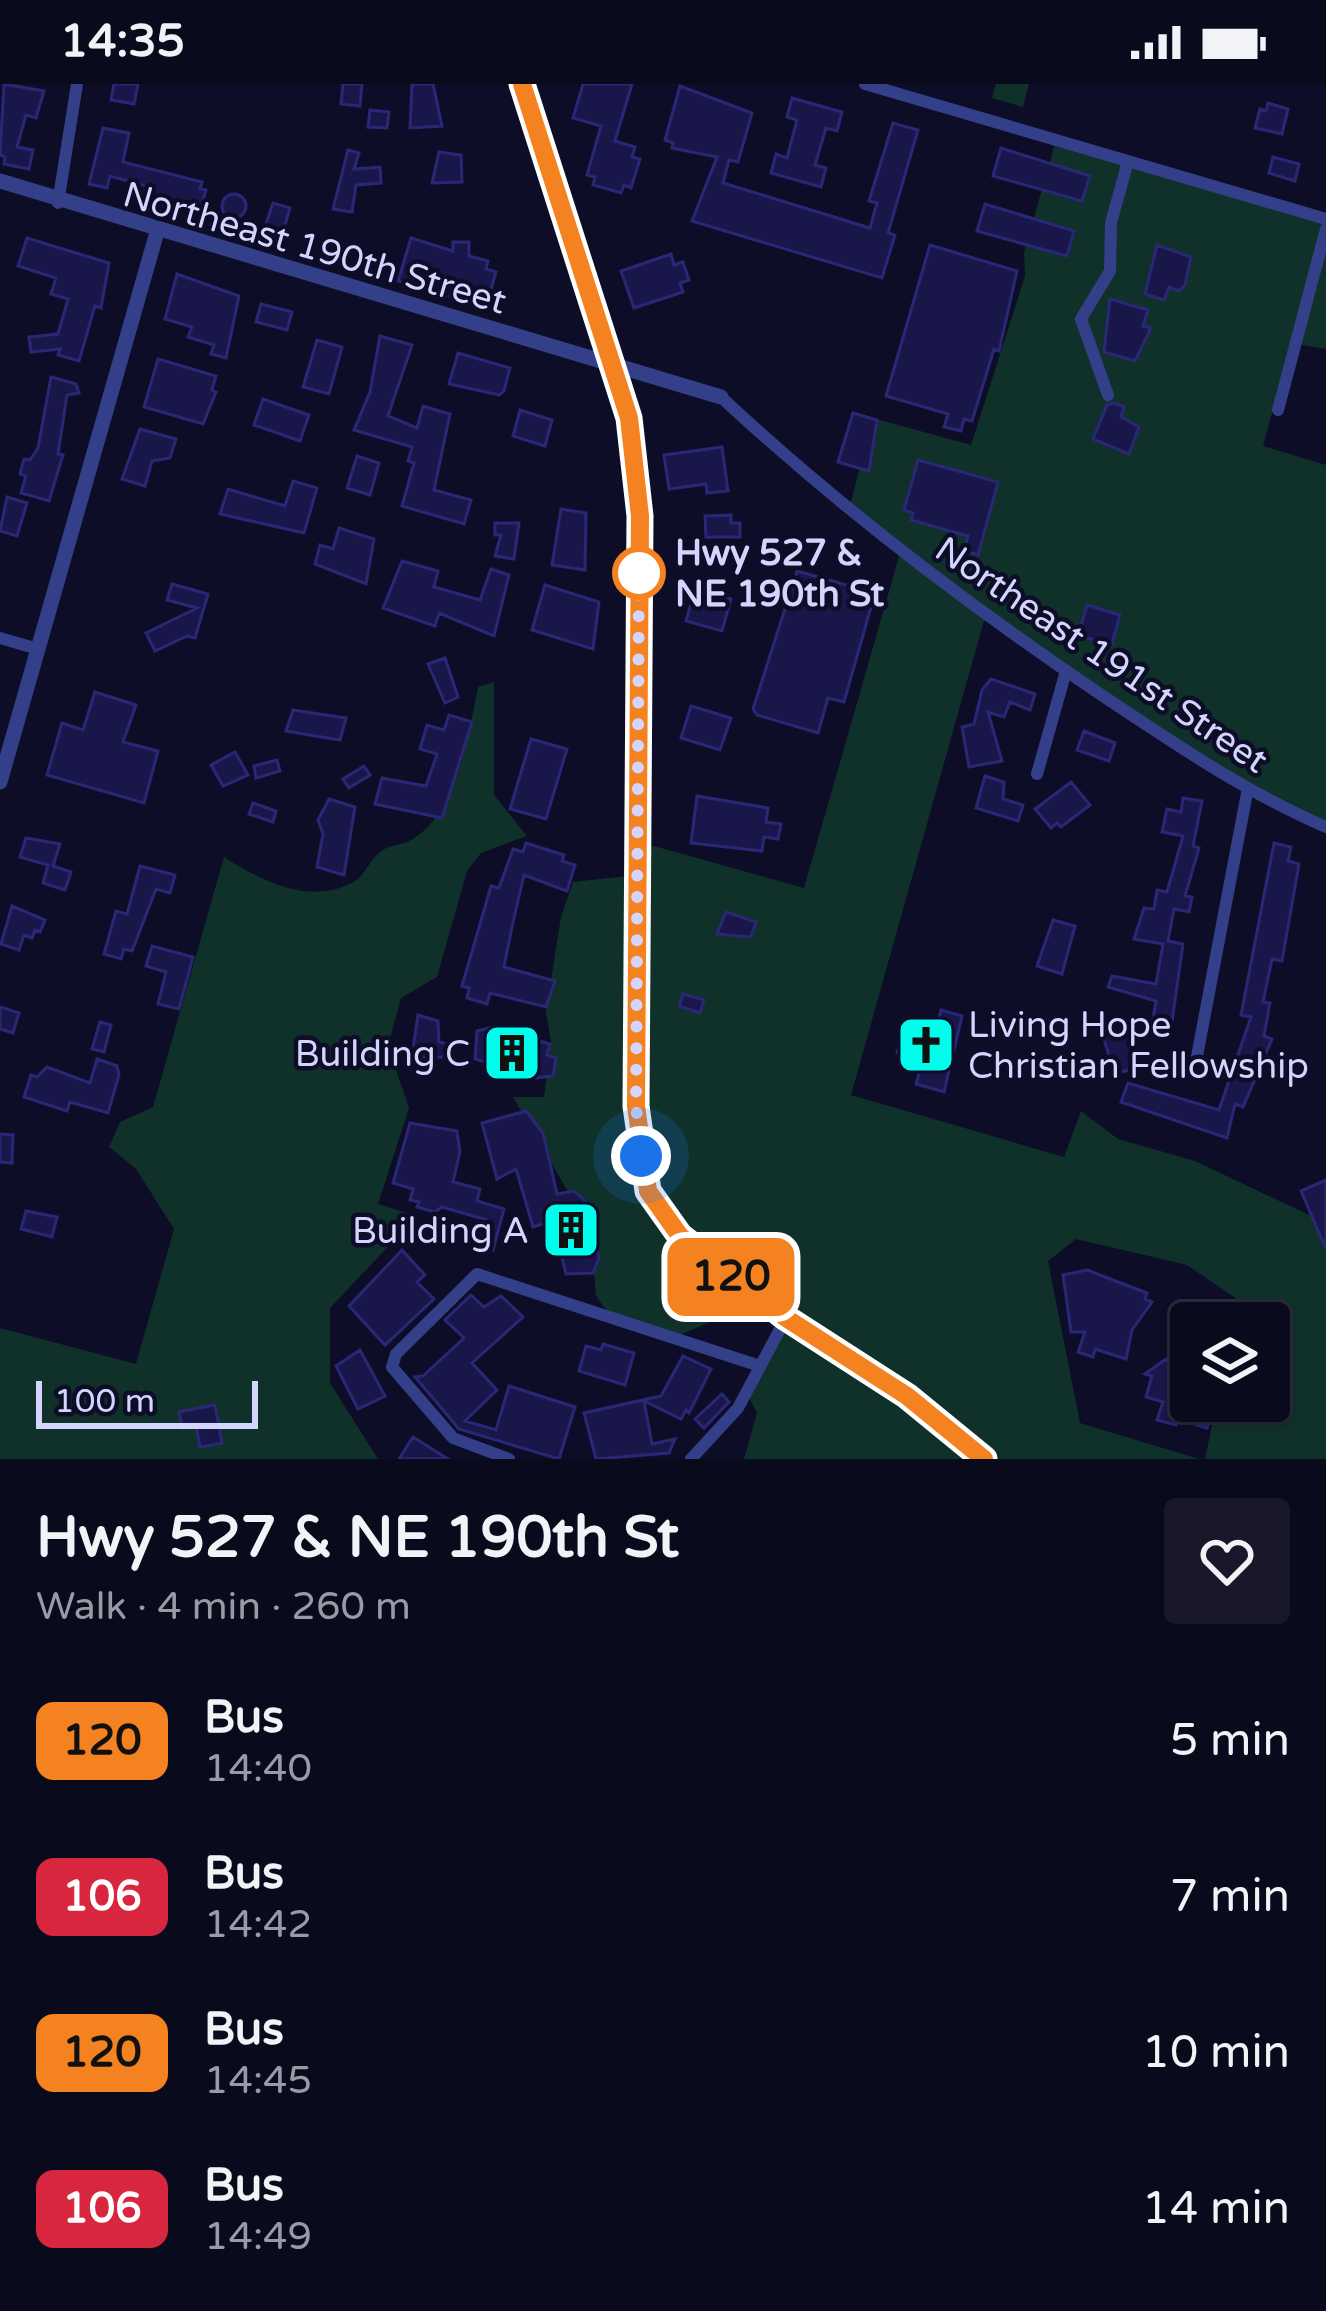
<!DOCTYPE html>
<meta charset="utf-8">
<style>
body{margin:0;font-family:"Varela Round",sans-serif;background:#18182a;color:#f1f3f6;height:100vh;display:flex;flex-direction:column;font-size:45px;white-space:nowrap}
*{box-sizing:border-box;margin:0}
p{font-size:39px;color:#999aa4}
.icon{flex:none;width:66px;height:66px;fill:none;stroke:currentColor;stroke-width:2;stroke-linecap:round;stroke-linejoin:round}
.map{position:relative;height:1375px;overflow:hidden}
.side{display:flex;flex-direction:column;background:#0a0a1d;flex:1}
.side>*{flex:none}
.badge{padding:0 24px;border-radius:18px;font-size:42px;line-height:78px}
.tools{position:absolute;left:1170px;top:1218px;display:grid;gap:24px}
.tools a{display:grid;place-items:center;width:120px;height:120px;border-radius:12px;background:#0a0a1d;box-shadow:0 3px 9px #0004,0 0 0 3px #2a2b3b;font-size:60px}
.scale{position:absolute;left:36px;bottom:30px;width:222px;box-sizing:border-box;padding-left:12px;border:6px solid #d3d5ff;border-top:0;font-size:33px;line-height:42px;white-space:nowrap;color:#d3d5ff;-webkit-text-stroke:9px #0d0d27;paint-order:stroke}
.you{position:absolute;width:60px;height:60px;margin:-30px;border:9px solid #fff;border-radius:50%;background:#1a73e8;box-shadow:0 0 0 18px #1a73e833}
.map>.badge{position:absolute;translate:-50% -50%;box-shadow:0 0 0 6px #fff}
.round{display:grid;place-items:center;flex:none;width:126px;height:126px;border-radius:12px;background:#18182a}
.summary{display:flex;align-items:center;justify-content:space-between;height:204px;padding:0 36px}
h1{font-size:57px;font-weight:700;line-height:90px}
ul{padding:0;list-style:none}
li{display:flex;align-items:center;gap:36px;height:156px;padding:0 36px}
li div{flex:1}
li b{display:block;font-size:45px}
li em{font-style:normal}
li .badge{min-width:132px;font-weight:700;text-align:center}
.status{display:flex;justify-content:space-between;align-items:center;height:84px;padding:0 60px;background:#0a0a1d;direction:ltr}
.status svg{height:33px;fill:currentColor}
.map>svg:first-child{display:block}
</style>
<div class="status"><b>14:35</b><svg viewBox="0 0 49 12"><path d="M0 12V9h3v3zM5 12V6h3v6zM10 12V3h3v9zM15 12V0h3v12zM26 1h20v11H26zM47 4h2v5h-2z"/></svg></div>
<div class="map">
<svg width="1326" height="1375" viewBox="0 0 1326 1375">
<rect width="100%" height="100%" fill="#0d0d27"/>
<!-- green -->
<path fill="#0f312a" d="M996 0H1029L1023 23 992 14Z
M1056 56 1326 135V265L1291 259 1263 362 1326 381V744L1247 709 985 533 851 1011 1064 1073 1081 1027 1118 1055 1195 1077 1326 1139V1375H1205L1217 1317H1269V1239H1232L1240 1217 1187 1181 1076 1155 1048 1177 1080 1339 1199 1375H744L757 1329 746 1308 785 1234 753 1211 731 1229 675 1253 610 1231 596 1212 589 1131 570 1111 513 1013H544L551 957 546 928 561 833 573 798 635 791 636 757 804 804 900 469 849 425 873 334 971 361 1025 192 1024 168Z
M494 598V711L527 752 481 769 467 787 437 893 401 914 388 962 409 1024 378 1120 417 1132 330 1224V1299L378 1375H0V1244L136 1280 174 1145 136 1085 109 1063 120 1038 153 1023 224 773C260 796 311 823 355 797 364 792 370 776 379 769 388 760 402 762 413 755 458 726 468 651 478 603Z"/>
<!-- building -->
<path fill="#191749" stroke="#2a2777" stroke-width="3" d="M4 0 44 7 36 34 26 31 17 63 33 66 29 85 4 80 5 73 0 71Z
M114 0H138L134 20 111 16Z
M343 0H362L360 22 341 20Z
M412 0H433L442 42 410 44Z
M583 0H632L615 57 635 63 632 73 640 75 631 104 624 101 621 109 593 101 595 93 587 91 601 42 573 34Z
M680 2 752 29 738 78 729 76 723 99 870 144 877 119 869 117 893 39 918 46 888 149 895 151 882 194 692 137 717 73 672 64 673 59 665 56Z
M792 14 842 28 837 47 826 44 815 81 826 84 821 103 771 89 776 70 787 74 797 36 787 33Z
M1268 19 1288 25 1282 50 1255 44 1260 25 1266 27Z
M370 26 389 28 387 44 368 43Z
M103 44 129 49 123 78 202 98 200 105 206 106 199 129 142 115 146 102 110 92 107 104 89 100Z
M1001 64 1090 92 1082 117 993 92Z
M348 66 359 69 354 85 380 83 381 99 356 101 352 128 333 125Z
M439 68 461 71 462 98 432 99Z
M1273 73 1299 80 1295 97 1269 89Z
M222 122a12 12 0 1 1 24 0a12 12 0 1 1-24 0Z
M273 119 290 124 283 148 276 150 264 146Z
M985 120 1074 147 1067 172 977 147Z
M27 154 109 179 101 224 95 222 79 277 58 271 60 265 31 268 29 253 58 250 68 215 51 210 56 194 18 182Z
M411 154 453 167V158H469V172L488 177 486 185 496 188 486 223 398 197Z
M930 161 1017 187 999 267 994 265 972 337 964 335 961 347 944 343 948 330 886 312Z
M1157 161 1191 173 1185 201 1179 207 1169 203 1164 216 1145 210Z
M671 170 674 181 683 178 689 196 680 199 683 208 634 224 621 187Z
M177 190 239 212 226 274 211 270 214 261 188 253 192 243 165 235Z
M1110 215 1148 226 1143 242 1151 244 1135 277 1104 268Z
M261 220 292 228 287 246 256 238Z
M380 252 412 261 388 332 417 344 423 322 450 330 434 406 471 416 464 440 402 422 414 379 408 377 412 363 354 346 370 308Z
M317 256 342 263 329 310 303 303Z
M458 269 510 284 504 307 499 311 449 300Z
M158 275 216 292 212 306 216 308 203 340 144 323Z
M51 293 76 300 79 309 67 311 58 370 63 371 49 417 21 409 26 392 20 390 24 375 30 376 38 364Z
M263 315 309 331 300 357 254 341Z
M1114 319 1124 323 1121 333 1139 343 1129 370 1093 355 1107 321Z
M520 326 552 336 545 362 513 352Z
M853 329 877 336 869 387 838 378Z
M140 345 176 355 170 374 152 377 145 402 122 395Z
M722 363 728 407 707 409 706 400 669 405 664 371Z
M357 372 379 379 370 411 347 404Z
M918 376 998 398 978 471 964 467 968 452 911 436 913 429 904 426Z
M293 397 317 404 304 449 220 430 228 405 285 422Z
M7 413 27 419 17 452 0 447Z
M561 425 586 429 585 486 552 481Z
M731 431V439H740V453H706L705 432Z
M495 439H519L514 475 495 472 501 451H495Z
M339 444 374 455 366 500 315 480 320 461 333 465Z
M402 477 438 487 434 503 480 516 491 485 509 491 494 552 439 529 435 542 383 524Z
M797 487 875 509 844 618 828 614 818 649 757 631 753 625Z
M172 500 208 510 195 554 187 552 155 567 146 549 197 524 167 516Z
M545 501 599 518 593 565 532 546Z
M695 505 731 515 722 547 686 537Z
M1087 521 1120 531 1112 560 1078 552Z
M445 574 458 613 445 619 428 580Z
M991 595 1035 610 1030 626 1010 618 1004 633 988 628 1002 677 969 683 962 643 974 640 982 606Z
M95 608 136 621 123 658 158 667 144 719 47 691 62 639 83 646Z
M691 622 731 634 720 666 681 654Z
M293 626 346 634 340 656 286 647Z
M449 631 472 638 442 734 375 720 382 694 426 702 437 670 420 665 427 641 444 646Z
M1084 647 1115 659 1109 677 1077 666Z
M531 655 567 665 546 735 510 725Z
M235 668 248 691 223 702 211 681Z
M277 676 280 687 256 694 254 682Z
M364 682 370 691 349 704 343 695Z
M985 692 1004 698 1003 715 1023 721 1018 737 976 724Z
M1071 698 1090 721 1061 743 1057 739 1051 744 1035 725Z
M697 712 768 724 766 738 781 740 778 755 764 753 762 767 691 759Z
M1183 714 1202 717 1193 762 1199 764 1185 812 1192 813 1189 828 1174 825 1168 857 1183 860 1171 945 1152 941 1156 917 1108 903 1112 892 1156 900 1163 860 1134 855 1144 824 1154 825 1157 806 1167 808 1183 752 1162 748 1167 725 1181 728Z
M329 715 355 723 344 791 317 783 323 750 318 736Z
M253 719 276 727 273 738 249 730Z
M26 754 60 760 53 782 71 788 65 806 43 799 48 781 20 773Z
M526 759 564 771 562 777 575 781 567 807 524 791 512 843 504 883 555 897 546 923 490 909 487 920 467 914 469 904 462 902 491 802 499 804 513 765 523 768Z
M1274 759 1291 763 1288 777 1299 780 1282 877 1272 875 1263 918 1270 919 1264 952 1272 955 1243 1023 1235 1020 1227 1054 1121 1018 1128 999 1219 1026 1251 933 1241 931Z
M140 782 175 791 170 809 156 805 132 867 124 865 121 875 104 870 116 827 127 830Z
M12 822 45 836 40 848 35 846 32 854 24 851 19 866 1 860Z
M726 828 756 838 751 853 717 850Z
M1053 836 1075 842 1062 890 1037 882Z
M152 862 193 873 179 925 158 920 166 888 146 882Z
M683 910 704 916 700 929 679 922Z
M0 923 19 929 13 949 0 945Z
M941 926 962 932 944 1008 916 1000 923 976 897 969 905 942 934 951Z
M418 931 438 937 439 958 447 960 443 973 424 974 421 988 410 985Z
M100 938 111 941 104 968 92 965Z
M493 943 550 960 547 971 556 974 553 992 536 994 475 975 477 947Z
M1133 947 1141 984 1115 989 1103 953Z
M97 975 117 982 119 991 108 1029 70 1018 67 1027 24 1013 31 991 37 993 47 983 90 999Z
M526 1027 543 1049 557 1110 574 1107 586 1118 599 1174 593 1189 566 1190 553 1137 533 1143 516 1085 497 1095 482 1039Z
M410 1039 457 1047 460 1068 453 1098 480 1105 477 1117 504 1125 493 1166 480 1162 487 1136 442 1123 435 1128 417 1123 419 1118 410 1116 413 1105 393 1099Z
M0 1050 13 1051 12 1079 0 1078Z
M1326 1096V1165L1301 1107Z
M26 1127 57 1133 52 1153 21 1145Z
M402 1166 425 1191 417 1198 434 1215 385 1261 349 1222Z
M1087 1186 1147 1209 1145 1215 1152 1218 1132 1246 1126 1275 1095 1265 1093 1273 1078 1268 1085 1248H1071L1063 1191Z
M471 1211 484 1223 501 1212 523 1233 472 1279 497 1306 465 1337 496 1346 509 1302 575 1323 559 1375 459 1345 415 1293 423 1292 464 1254 445 1236Z
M1181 1234 1191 1237V1265L1174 1260Z
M603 1260 634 1269 625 1301 579 1287 586 1262 601 1266Z
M360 1266 385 1312 358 1325 336 1282Z
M683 1272 711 1285 689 1329 686 1326 681 1335 644 1317 652 1360 675 1355 669 1369 596 1375 584 1329 661 1312Z
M1166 1275 1186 1297 1181 1311 1186 1317H1215L1207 1344 1178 1335 1176 1341 1157 1336 1163 1318 1146 1313 1152 1292 1145 1290Z
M722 1310 729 1318 704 1344 695 1335Z
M215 1321 222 1359 200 1363 196 1342 183 1345 179 1328Z
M413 1353 448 1375H399Z"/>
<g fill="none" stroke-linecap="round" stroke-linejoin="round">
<!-- minor -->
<path stroke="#343f8a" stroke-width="12" d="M865 0 1326 135
M58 119 77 0
M1108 311 1081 235 1110 187 1111 139 1128 77
M721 313C839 423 964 518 1097 608 1172 658 1243 707 1326 743
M1278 326 1326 145
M0 554 38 565
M1037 690 1066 587
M1197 972 1247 709
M509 1375 453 1354 392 1283 396 1270 477 1190 760 1282
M691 1375 738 1324 786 1234"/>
<!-- tertiary -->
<path stroke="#343f8a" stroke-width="15" d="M0 97 721 313
M0 698 157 148"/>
<!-- primary -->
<path stroke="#a55aff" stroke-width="18" d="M522 0 629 334 640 432 636 1022 648 1107 680 1152 753 1211 907 1312 984 1375"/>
</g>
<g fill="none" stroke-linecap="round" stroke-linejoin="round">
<defs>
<path id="line" d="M522 0 629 334 640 432 636 1022 648 1107 680 1152 786 1234 907 1312 984 1375"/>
</defs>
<!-- line casing -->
<use href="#line" stroke="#fff" stroke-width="27"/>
<!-- line -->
<use href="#line" stroke="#f58220" stroke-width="18"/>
<!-- walk -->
<path stroke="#d3d5ff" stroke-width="12" stroke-dasharray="0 21.6" d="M639 489 636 1022 641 1072"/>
</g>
<!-- icons -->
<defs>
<symbol id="church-square" viewBox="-11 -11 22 22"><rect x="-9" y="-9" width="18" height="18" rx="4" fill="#00feec" stroke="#0d0d27"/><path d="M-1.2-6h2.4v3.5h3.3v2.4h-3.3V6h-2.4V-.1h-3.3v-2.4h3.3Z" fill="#111"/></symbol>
<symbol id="building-square" viewBox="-11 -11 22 22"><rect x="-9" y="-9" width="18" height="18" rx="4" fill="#00feec" stroke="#0d0d27"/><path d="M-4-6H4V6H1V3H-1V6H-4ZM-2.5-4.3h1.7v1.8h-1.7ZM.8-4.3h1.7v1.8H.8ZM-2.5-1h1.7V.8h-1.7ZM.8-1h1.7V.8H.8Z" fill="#111"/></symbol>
</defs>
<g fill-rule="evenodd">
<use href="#church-square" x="893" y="928" width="66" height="66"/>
<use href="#building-square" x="479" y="936" width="66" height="66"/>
<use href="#building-square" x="538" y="1113" width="66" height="66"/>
</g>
<!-- markers -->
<circle fill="#fff" stroke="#f58220" stroke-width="6" cx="639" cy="489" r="24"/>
<g text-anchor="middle" stroke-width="9" stroke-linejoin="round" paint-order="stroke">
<!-- street labels -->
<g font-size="36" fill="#d3d5ff" stroke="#0d0d27">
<text transform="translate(315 163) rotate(16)" y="13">Northeast 190th Street</text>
<text transform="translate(1102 570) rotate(34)" y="13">Northeast 191st Street</text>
</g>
<!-- stop labels -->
<g font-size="36" font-weight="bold" fill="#d3d5ff" stroke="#0d0d27" text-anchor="start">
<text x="675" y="481">Hwy 527 &amp;<tspan x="675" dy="41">NE 190th St</tspan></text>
</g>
<!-- poi labels -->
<g font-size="36" fill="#d3d5ff" stroke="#0d0d27" text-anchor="end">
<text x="968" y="953" text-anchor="start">Living Hope<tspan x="968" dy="41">Christian Fellowship</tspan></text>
<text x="470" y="982">Building C</text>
<text x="529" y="1159">Building A</text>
</g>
</g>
</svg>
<div class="tools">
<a><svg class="icon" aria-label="layers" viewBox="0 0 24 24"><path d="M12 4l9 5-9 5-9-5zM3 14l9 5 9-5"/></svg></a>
</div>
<div class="scale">100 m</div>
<div class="you" style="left:641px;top:1072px"></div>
<b class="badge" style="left:731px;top:1193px;background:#f58220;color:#111">120</b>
</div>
<section class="side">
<div class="summary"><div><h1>Hwy 527 &amp; NE 190th St</h1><p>Walk · 4 min · 260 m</p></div><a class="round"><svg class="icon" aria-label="heart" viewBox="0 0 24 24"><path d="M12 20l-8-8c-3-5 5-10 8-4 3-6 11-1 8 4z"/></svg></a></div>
<ul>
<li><span class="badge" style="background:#f58220;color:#111">120</span><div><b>Bus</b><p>14:40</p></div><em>5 min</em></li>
<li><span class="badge" style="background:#d7263d;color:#fff">106</span><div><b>Bus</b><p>14:42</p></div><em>7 min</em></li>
<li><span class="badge" style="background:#f58220;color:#111">120</span><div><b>Bus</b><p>14:45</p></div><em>10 min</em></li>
<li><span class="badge" style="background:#d7263d;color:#fff">106</span><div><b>Bus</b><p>14:49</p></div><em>14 min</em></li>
</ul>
</section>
